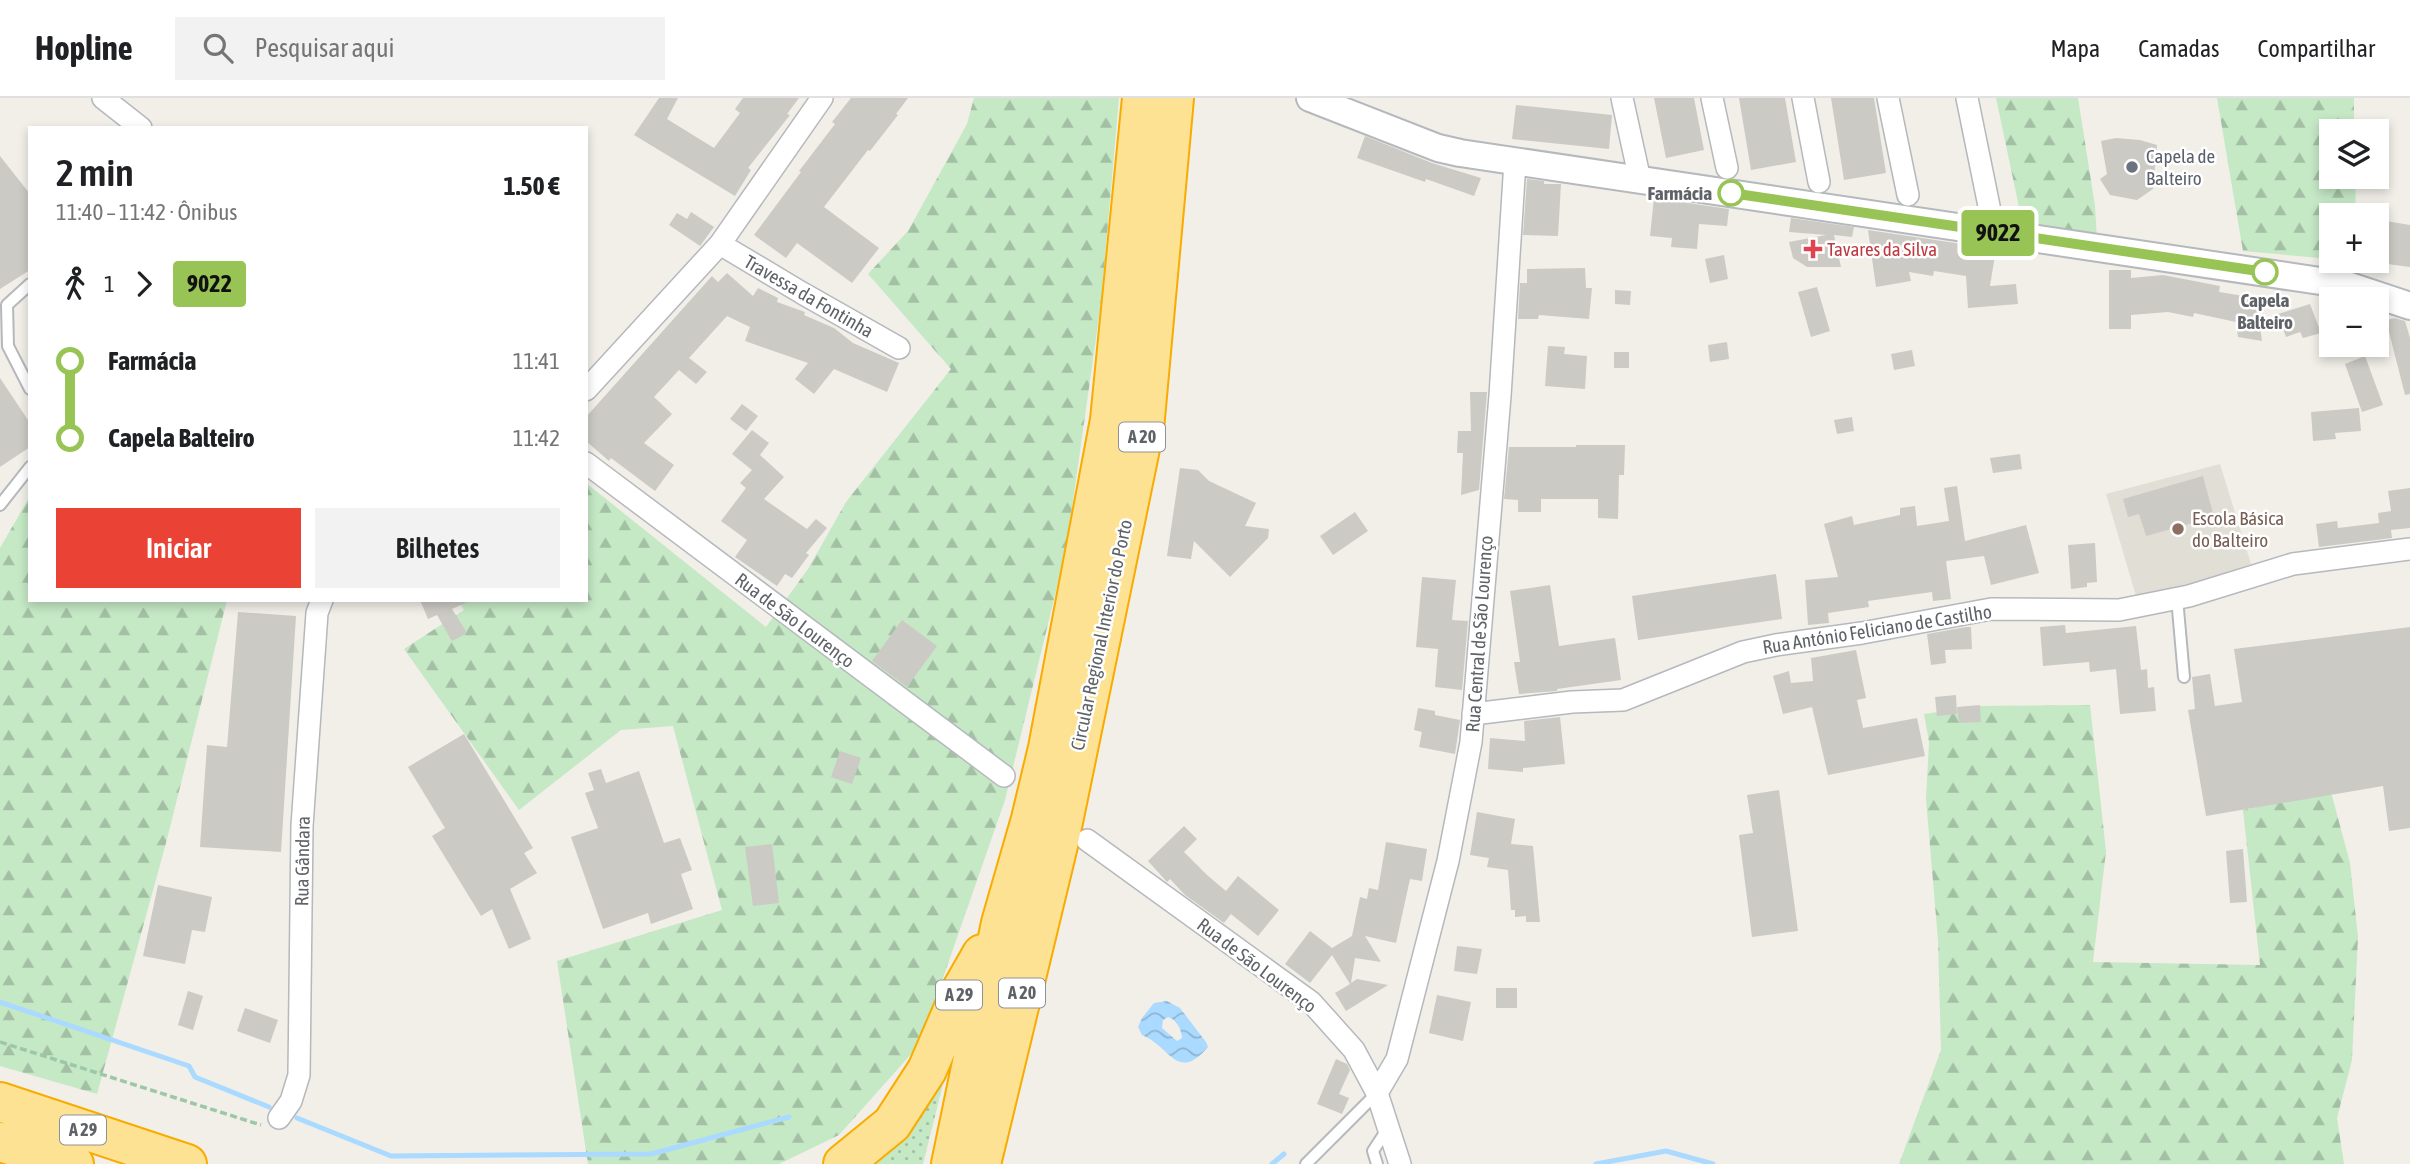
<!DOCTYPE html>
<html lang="pt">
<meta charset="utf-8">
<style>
body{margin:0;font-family:"Asap Condensed",sans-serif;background:#f2f2f2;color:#202124;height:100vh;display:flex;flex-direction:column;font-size:26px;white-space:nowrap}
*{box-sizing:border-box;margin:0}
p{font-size:23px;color:#757577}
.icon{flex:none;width:38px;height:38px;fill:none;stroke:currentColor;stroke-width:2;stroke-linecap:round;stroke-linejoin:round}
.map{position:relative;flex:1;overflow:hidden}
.details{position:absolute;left:28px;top:28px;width:560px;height:476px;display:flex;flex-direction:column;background:#fff;border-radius:0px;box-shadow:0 4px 10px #0003}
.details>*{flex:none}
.badge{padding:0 14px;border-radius:5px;font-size:24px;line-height:46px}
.buttons{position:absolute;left:2319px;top:21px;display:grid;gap:14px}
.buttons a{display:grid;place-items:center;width:70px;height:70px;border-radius:0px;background:#fff;box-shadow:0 4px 10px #0003;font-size:35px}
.map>.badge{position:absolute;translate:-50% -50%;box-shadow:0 0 0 4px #fff}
.legs{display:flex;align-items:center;gap:10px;height:77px;padding:0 28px;font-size:23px}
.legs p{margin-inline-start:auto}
.overview{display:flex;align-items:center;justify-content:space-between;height:119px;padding:0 28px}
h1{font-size:38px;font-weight:600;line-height:52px}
.primary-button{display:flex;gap:14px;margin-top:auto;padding:14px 28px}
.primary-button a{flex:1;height:80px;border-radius:0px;background:#ea4335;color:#fff;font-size:28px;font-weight:600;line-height:80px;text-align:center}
.primary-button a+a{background:#f2f2f2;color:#202124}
ul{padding:0 28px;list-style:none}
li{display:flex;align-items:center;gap:24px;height:77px;font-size:26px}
li i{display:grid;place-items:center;width:10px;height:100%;margin:0 9px;background:currentColor}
li i::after{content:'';width:18px;height:18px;margin:-9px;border:5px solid;border-radius:50%;background:#fff}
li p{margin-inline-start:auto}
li:first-child i{background:linear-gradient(#0000 50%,currentColor 0)}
li:last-child i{background:linear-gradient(currentColor 50%,#0000 0)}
header{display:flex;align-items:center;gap:42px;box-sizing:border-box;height:98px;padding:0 35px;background:#fff;border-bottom:2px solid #e0e0e0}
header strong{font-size:33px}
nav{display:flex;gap:38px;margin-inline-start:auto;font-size:24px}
.search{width:490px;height:63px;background:#f2f2f2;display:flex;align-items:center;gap:18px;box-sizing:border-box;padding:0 24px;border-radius:0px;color:#757577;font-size:26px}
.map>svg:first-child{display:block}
</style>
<header>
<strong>Hopline</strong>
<div class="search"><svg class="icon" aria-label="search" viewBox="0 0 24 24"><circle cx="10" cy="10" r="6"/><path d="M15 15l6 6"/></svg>Pesquisar aqui</div>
<nav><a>Mapa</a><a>Camadas</a><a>Compartilhar</a></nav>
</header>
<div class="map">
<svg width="2410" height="1066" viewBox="0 0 2410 1066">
<defs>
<pattern id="green-dots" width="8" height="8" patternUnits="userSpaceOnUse" patternTransform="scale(1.75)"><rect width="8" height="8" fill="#c5e8c5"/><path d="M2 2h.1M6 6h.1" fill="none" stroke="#a3c0a4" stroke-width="1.8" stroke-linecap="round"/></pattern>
<pattern id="forest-firs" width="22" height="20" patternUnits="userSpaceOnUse" patternTransform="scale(1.75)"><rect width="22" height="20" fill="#c5e8c5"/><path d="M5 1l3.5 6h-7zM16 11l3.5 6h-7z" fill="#a3c0a4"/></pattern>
<pattern id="water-waves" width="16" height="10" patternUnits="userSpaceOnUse" patternTransform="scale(1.75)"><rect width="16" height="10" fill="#aadaff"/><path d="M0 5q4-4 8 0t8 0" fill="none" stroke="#8eb4d2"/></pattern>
</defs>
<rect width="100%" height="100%" fill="#f1efe8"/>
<!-- education -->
<path fill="#e1ded6" d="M2220 366 2251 466 2210 481 2136 498 2106 396Z"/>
<!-- green -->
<path fill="url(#green-dots)" d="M959 922 923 1066H861Z"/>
<!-- forest -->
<path fill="url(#forest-firs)" d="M974 0H1119L1101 205 1066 452 1005 702 920 946 839 1037 779 1066H588L557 863 722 812 673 628 621 632 519 712 404 551 464 512 458 502H586V385L766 529 808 471 846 404 951 271 868 176 908 133 967 26Z
M1996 0H2078L2095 108 2097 144 2023 128Z
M2217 0H2354V33H2331V79H2355L2356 117H2331V161L2243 153Z
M30 398V502H227L166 745 97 996 0 968V450Z
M2090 607 2106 753 2093 864 2260 867 2243 712 2331 694 2350 765 2358 839 2352 962 2337 1020 2344 1066H1899L1941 952 1938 842 1926 701 1929 644 1924 616 1979 608Z"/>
<!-- water -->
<path fill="url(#water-waves)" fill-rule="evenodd" d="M1167 903 1180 910 1206 944 1208 949C1177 985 1171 949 1142 937L1138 929 1142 920 1154 905ZM1168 919C1176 921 1182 932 1182 940L1177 943 1162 930 1163 922Z"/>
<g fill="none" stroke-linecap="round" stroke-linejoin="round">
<!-- stream -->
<path stroke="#aadaff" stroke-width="5" d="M0 904 189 968 195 979 269 1009
M297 1020 391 1058 651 1056 789 1019
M1272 1066 1284 1056
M1596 1066 1666 1053 1713 1066"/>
</g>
<!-- building -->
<path fill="#cccac5" d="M659 0H678L667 21 714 50 740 15 735 11 743 0H799L787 16 790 17 748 70 751 72 735 98 634 37Z
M851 0H908L896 16 898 17 870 53 868 52 824 109 879 150 852 185 797 145 786 160 754 137 801 74 799 73 835 26 832 24Z
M1654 0H1694L1704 52 1666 60Z
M1739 0H1785L1796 64 1751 72Z
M1831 0H1874L1886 75 1844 82Z
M1516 7 1612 17 1609 51 1512 41Z
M1365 38 1432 65 1481 80 1474 98 1426 81 1425 84 1357 60Z
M2116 40 2140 42 2157 47 2153 91 2137 102 2110 97 2100 81 2107 76 2101 43Z
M0 58 30 96V172L0 191Z
M1527 81 1544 83V86H1561L1558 138 1523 137Z
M1654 100 1729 111 1727 128 1699 126 1697 151 1671 149 1672 140 1650 138Z
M691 114 714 129 700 148 669 127 677 115 687 121Z
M1791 120 1854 129 1852 139 1834 137 1841 169H1807L1793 160 1789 144 1826 137 1789 134Z
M2386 123 2410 127V169L2380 165Z
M1868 132 1996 151 1990 188 2016 186 2018 206 1968 210 1966 178 1934 173 1933 178 1909 174 1911 183 1876 189Z
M1724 157 1728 181 1710 185 1705 161Z
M1585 170 1586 190H1592L1589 221 1539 217 1538 221H1518L1520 185H1527V171Z
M2109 172H2131V180L2163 177 2220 188 2219 194 2256 200 2262 243 2238 239 2236 224 2194 215 2193 219 2168 214 2131 217V231H2109Z
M727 175 753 198 758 190 778 200 777 204 805 214 804 217 834 230 853 245 899 265 887 294 834 271 814 296 795 281 808 265 745 243 750 229 727 218 689 260 707 274 696 286 679 272 654 299 672 316 644 345 674 367 655 393 611 360 609 363 586 343V319L712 178 718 184Z
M1817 189 1830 233 1811 239 1798 194Z
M1615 192 1631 193 1630 207 1615 206Z
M2310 206 2321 235 2303 240 2300 234 2286 239 2278 216Z
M2395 220 2405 223 2410 240V296L2405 297 2386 222Z
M1727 244 1729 261 1710 264 1708 247Z
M1548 248 1565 249 1564 256 1587 258 1585 291 1545 288Z
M1912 252 1915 268 1894 272 1891 256Z
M1614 254H1629V270H1614Z
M2365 258 2383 307 2362 314 2345 266Z
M0 280 30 325V349L0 369Z
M1470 294H1487L1479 392 1461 397 1463 355H1457L1458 333H1471Z
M742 306 758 318 746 333 730 321Z
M2359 310 2361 333 2335 335 2336 341 2313 343 2311 314Z
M1852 319 1854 333 1837 336 1834 322Z
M752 332 769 345 760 357 784 379 764 401 807 431 816 421 827 430 806 455 809 457 792 480 785 476 777 488 735 459 747 442 721 423 746 390 740 385 752 372 732 356Z
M1576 347H1625L1624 377H1619L1618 421 1598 420V401H1541V414H1518V402L1504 401 1509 349H1576Z
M2020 356 2022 371 1993 375 1990 360Z
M1180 370 1198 372 1209 383 1256 405 1245 428 1269 431 1268 440 1230 479 1194 443 1191 461 1167 458Z
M2203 378 2214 419 2146 438 2139 416 2128 419 2123 401Z
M1957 388 1965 443 2026 427 2039 475 1991 487 1984 458 1946 463 1951 501 1933 503 1932 494 1868 503 1869 509 1828 515 1829 525 1808 527 1805 482 1838 479 1824 426 1852 418 1854 427 1900 417V410L1915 408 1917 428 1949 423 1944 390Z
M2410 390V430L2391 432 2392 440 2319 449 2316 426 2337 423 2338 430 2379 425 2378 415 2391 413 2388 393Z
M1355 414 1368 433 1333 457 1320 438Z
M2095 445 2097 484 2087 485V489L2071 491 2068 447Z
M1776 476 1782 521 1638 542 1632 498Z
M1422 479 1456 482 1452 522 1468 523 1462 592 1435 589 1438 551 1416 549Z
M1550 487 1559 548 1615 540 1621 582 1557 591V593L1519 596 1514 564H1520L1510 493Z
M420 502H472L452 511 467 535 452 543 437 517 428 521Z
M238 514 296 518 281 754 200 749 207 647 227 649Z
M902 522 937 548 907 589 872 563Z
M2065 527 2066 535 2136 528 2141 572 2147 571 2148 590 2154 589 2156 613 2120 616 2116 571 2090 574 2089 564 2043 568 2040 529Z
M1966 529H1971L1972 551 1945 552 1946 565 1931 567 1927 536Z
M2410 529V730L2389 733 2383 688 2206 718 2188 612 2195 611 2192 579 2210 576 2215 608 2242 604 2234 551Z
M1856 552 1866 600 1857 602 1863 630 1917 620 1925 658 1828 677 1812 609 1783 616 1773 578 1789 573 1791 585 1813 583 1811 560Z
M1956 597 1957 616 1937 618 1935 599Z
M1980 607 1981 624 1959 625 1957 609Z
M1418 610 1435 613V617L1460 622 1455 656 1419 649 1422 634 1414 632Z
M1560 619 1565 666 1523 670V674L1488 671 1490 640 1525 643 1524 623Z
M464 636 533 750 524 755 537 775 510 791 531 841 509 851 492 811 481 818 432 738 445 730 408 669Z
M840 653 861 660 852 686 831 679Z
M601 671 606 685 639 673 664 745 680 740 692 772 681 776 693 811 651 826 648 815 603 831 571 739 598 730 585 695 594 692 588 675Z
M1779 692 1798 833 1752 839 1739 737 1753 735 1747 697Z
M1477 714 1515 721 1511 746 1533 748 1540 824H1526V818L1515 819V812H1511L1508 772 1487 769 1489 760 1470 757Z
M1184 728 1197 741 1184 754 1207 777 1226 793 1238 778 1279 812 1258 838 1231 816 1224 825 1185 797 1170 781 1167 784 1148 763Z
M1386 744 1427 751 1422 783 1410 781 1396 845 1365 838 1381 864 1355 860 1351 885 1357 881 1388 887 1346 913 1335 895 1350 886 1332 857 1310 885 1285 866 1310 833 1332 850 1352 838 1360 799 1367 801 1369 790 1378 792Z
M772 746 779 805 753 808 745 749Z
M2243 751 2247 804 2230 805 2226 753Z
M158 787 212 799 205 834 192 832 185 866 143 858Z
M1457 848 1482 851 1477 876 1454 873Z
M1496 890H1517V910H1496Z
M188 893 203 898 193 932 178 927Z
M1437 897 1471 904 1463 943 1429 935Z
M245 910 278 922 270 945 237 933Z
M1336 961 1347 966 1350 972 1339 996 1349 1000 1342 1016 1317 1006Z"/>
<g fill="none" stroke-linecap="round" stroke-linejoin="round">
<defs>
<path id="service" d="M30 186 7 207 8 248 30 291
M0 407 30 369
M2177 500 2184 579
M1306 1066 1377 995
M1377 1066 1373 1053 1388 1030"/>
<path id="minor" d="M103 0 141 30
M1622 0 1640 82
M1712 0 1727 70
M1803 0 1819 84
M1888 0 1908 97
M1967 0 1989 108
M720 146 802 195 899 250
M586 292 720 146 822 0
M586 365 1004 678
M1473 616 1572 604 1623 602 1743 554 1776 547 1862 535 1991 511 2119 512 2189 498 2293 466 2410 451
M1087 742 1311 904 1354 952 1377 995 1400 1066
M1377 995 1397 961 1448 763 1471 644 1500 298 1515 64
M279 1020 291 1003 299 977 302 728 317 515 322 502"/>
<path id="tertiary" d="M1310 0 1438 50 1460 55 2347 187 2410 208"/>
<path id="motorway" d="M0 1004 187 1066
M0 1044 74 1066
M843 1066 892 1026 927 972 962 891 982 856
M951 1066 1001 825 1031 721 1048 650 1110 322 1142 0
M981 1066 1059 743 1144 331 1174 0"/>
</defs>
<!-- service casing -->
<use href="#service" stroke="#b5b8bc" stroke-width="14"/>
<!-- minor casing -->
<use href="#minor" stroke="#b5b8bc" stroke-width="24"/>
<!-- tertiary casing -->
<use href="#tertiary" stroke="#b5b8bc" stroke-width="30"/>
<!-- motorway casing -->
<use href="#motorway" stroke="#f9ab00" stroke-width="42"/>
<!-- path -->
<path stroke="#9cc7a9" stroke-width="3.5" stroke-dasharray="7 3.5" stroke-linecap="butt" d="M0 944 261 1027"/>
<!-- service -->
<use href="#service" stroke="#fff" stroke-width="10"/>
<!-- minor -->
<use href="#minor" stroke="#fff" stroke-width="21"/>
<!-- tertiary -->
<use href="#tertiary" stroke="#fff" stroke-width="26"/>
<!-- motorway -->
<use href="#motorway" stroke="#fde293" stroke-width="38"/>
</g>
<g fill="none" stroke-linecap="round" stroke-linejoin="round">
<defs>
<path id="line-1" d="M1731 95 2265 174"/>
</defs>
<!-- line-1 casing -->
<use href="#line-1" stroke="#fff" stroke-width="16"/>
<!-- line-1 -->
<use href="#line-1" stroke="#98c455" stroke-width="10"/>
</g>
<!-- markers -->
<circle fill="#6b7280" stroke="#fff" stroke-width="2.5" cx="2132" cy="69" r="7"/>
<g fill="#fff" stroke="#98c455" stroke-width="3.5">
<circle cx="1731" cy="95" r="12"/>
<circle cx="2265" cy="174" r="12"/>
</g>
<path fill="#e0444e" stroke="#fff" stroke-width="2.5" d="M1809.5 140.5h7v7h7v7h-7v7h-7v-7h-7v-7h7z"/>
<circle fill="#8d6e63" stroke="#fff" stroke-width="2.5" cx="2178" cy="431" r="7"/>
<g text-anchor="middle" stroke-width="5" stroke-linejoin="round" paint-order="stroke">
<!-- shield labels -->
<g fill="#fff" stroke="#8f9295" stroke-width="2">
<rect x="1119" y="324.5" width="46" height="29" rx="5"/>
<rect x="999" y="880.5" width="46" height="29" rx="5"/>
<rect x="936" y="882.5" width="46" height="29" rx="5"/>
<rect x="60" y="1017.5" width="46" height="29" rx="5"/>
</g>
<g font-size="18" font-weight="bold" fill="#5f6368">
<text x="1142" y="345">A 20</text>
<text x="1022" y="901">A 20</text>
<text x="959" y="903">A 29</text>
<text x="83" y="1038">A 29</text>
</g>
<!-- worship labels -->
<g font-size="19" fill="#5b616d" stroke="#fff" text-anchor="start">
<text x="2146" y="65">Capela de<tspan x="2146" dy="22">Balteiro</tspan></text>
</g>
<!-- stop labels -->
<g font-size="19" font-weight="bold" fill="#5f6368" stroke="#fff" text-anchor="end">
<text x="1712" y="102">Farmácia</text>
<text x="2265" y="209" text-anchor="middle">Capela<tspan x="2265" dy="22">Balteiro</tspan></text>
</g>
<!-- health labels -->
<g font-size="19" fill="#be3a42" stroke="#fff" text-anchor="start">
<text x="1827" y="158">Tavares da Silva</text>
</g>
<!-- street labels -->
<g font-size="19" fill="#5f6368" stroke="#fff">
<text transform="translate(809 198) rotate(30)" y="7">Travessa da Fontinha</text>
<text transform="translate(795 522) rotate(37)" y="7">Rua de São Lourenço</text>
<text transform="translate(1877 531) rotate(-9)" y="7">Rua António Feliciano de Castilho</text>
<text transform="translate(1479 536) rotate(-86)" y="7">Rua Central de São Lourenço</text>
<text transform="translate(1101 537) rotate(-78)" y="7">Circular Regional Interior do Porto</text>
<text transform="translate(302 763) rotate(-89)" y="7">Rua Gândara</text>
<text transform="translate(1257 867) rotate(37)" y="7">Rua de São Lourenço</text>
</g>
<!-- education labels -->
<g font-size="19" fill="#785e54" stroke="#fff" text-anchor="start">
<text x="2192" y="427">Escola Básica<tspan x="2192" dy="22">do Balteiro</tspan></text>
</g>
</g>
</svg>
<div class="buttons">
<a><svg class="icon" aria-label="layers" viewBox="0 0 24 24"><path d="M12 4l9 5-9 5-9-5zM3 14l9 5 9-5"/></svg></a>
<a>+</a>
<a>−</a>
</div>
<b class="badge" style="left:1998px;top:135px;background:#98c455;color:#111">9022</b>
<section class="details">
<div class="overview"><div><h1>2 min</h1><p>11:40 – 11:42 · Ônibus</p></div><b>1.50 €</b></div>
<div class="legs"><svg class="icon" aria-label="walk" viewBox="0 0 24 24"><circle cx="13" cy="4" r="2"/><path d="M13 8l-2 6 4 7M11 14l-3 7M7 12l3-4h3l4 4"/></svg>1<svg class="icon" aria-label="forward" viewBox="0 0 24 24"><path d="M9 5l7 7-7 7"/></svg><b class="badge" style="background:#98c455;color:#111">9022</b></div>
<ul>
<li><i style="color:#98c455"></i><b>Farmácia</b><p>11:41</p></li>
<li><i style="color:#98c455"></i><b>Capela Balteiro</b><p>11:42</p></li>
</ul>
<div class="primary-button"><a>Iniciar</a><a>Bilhetes</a></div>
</section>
</div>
